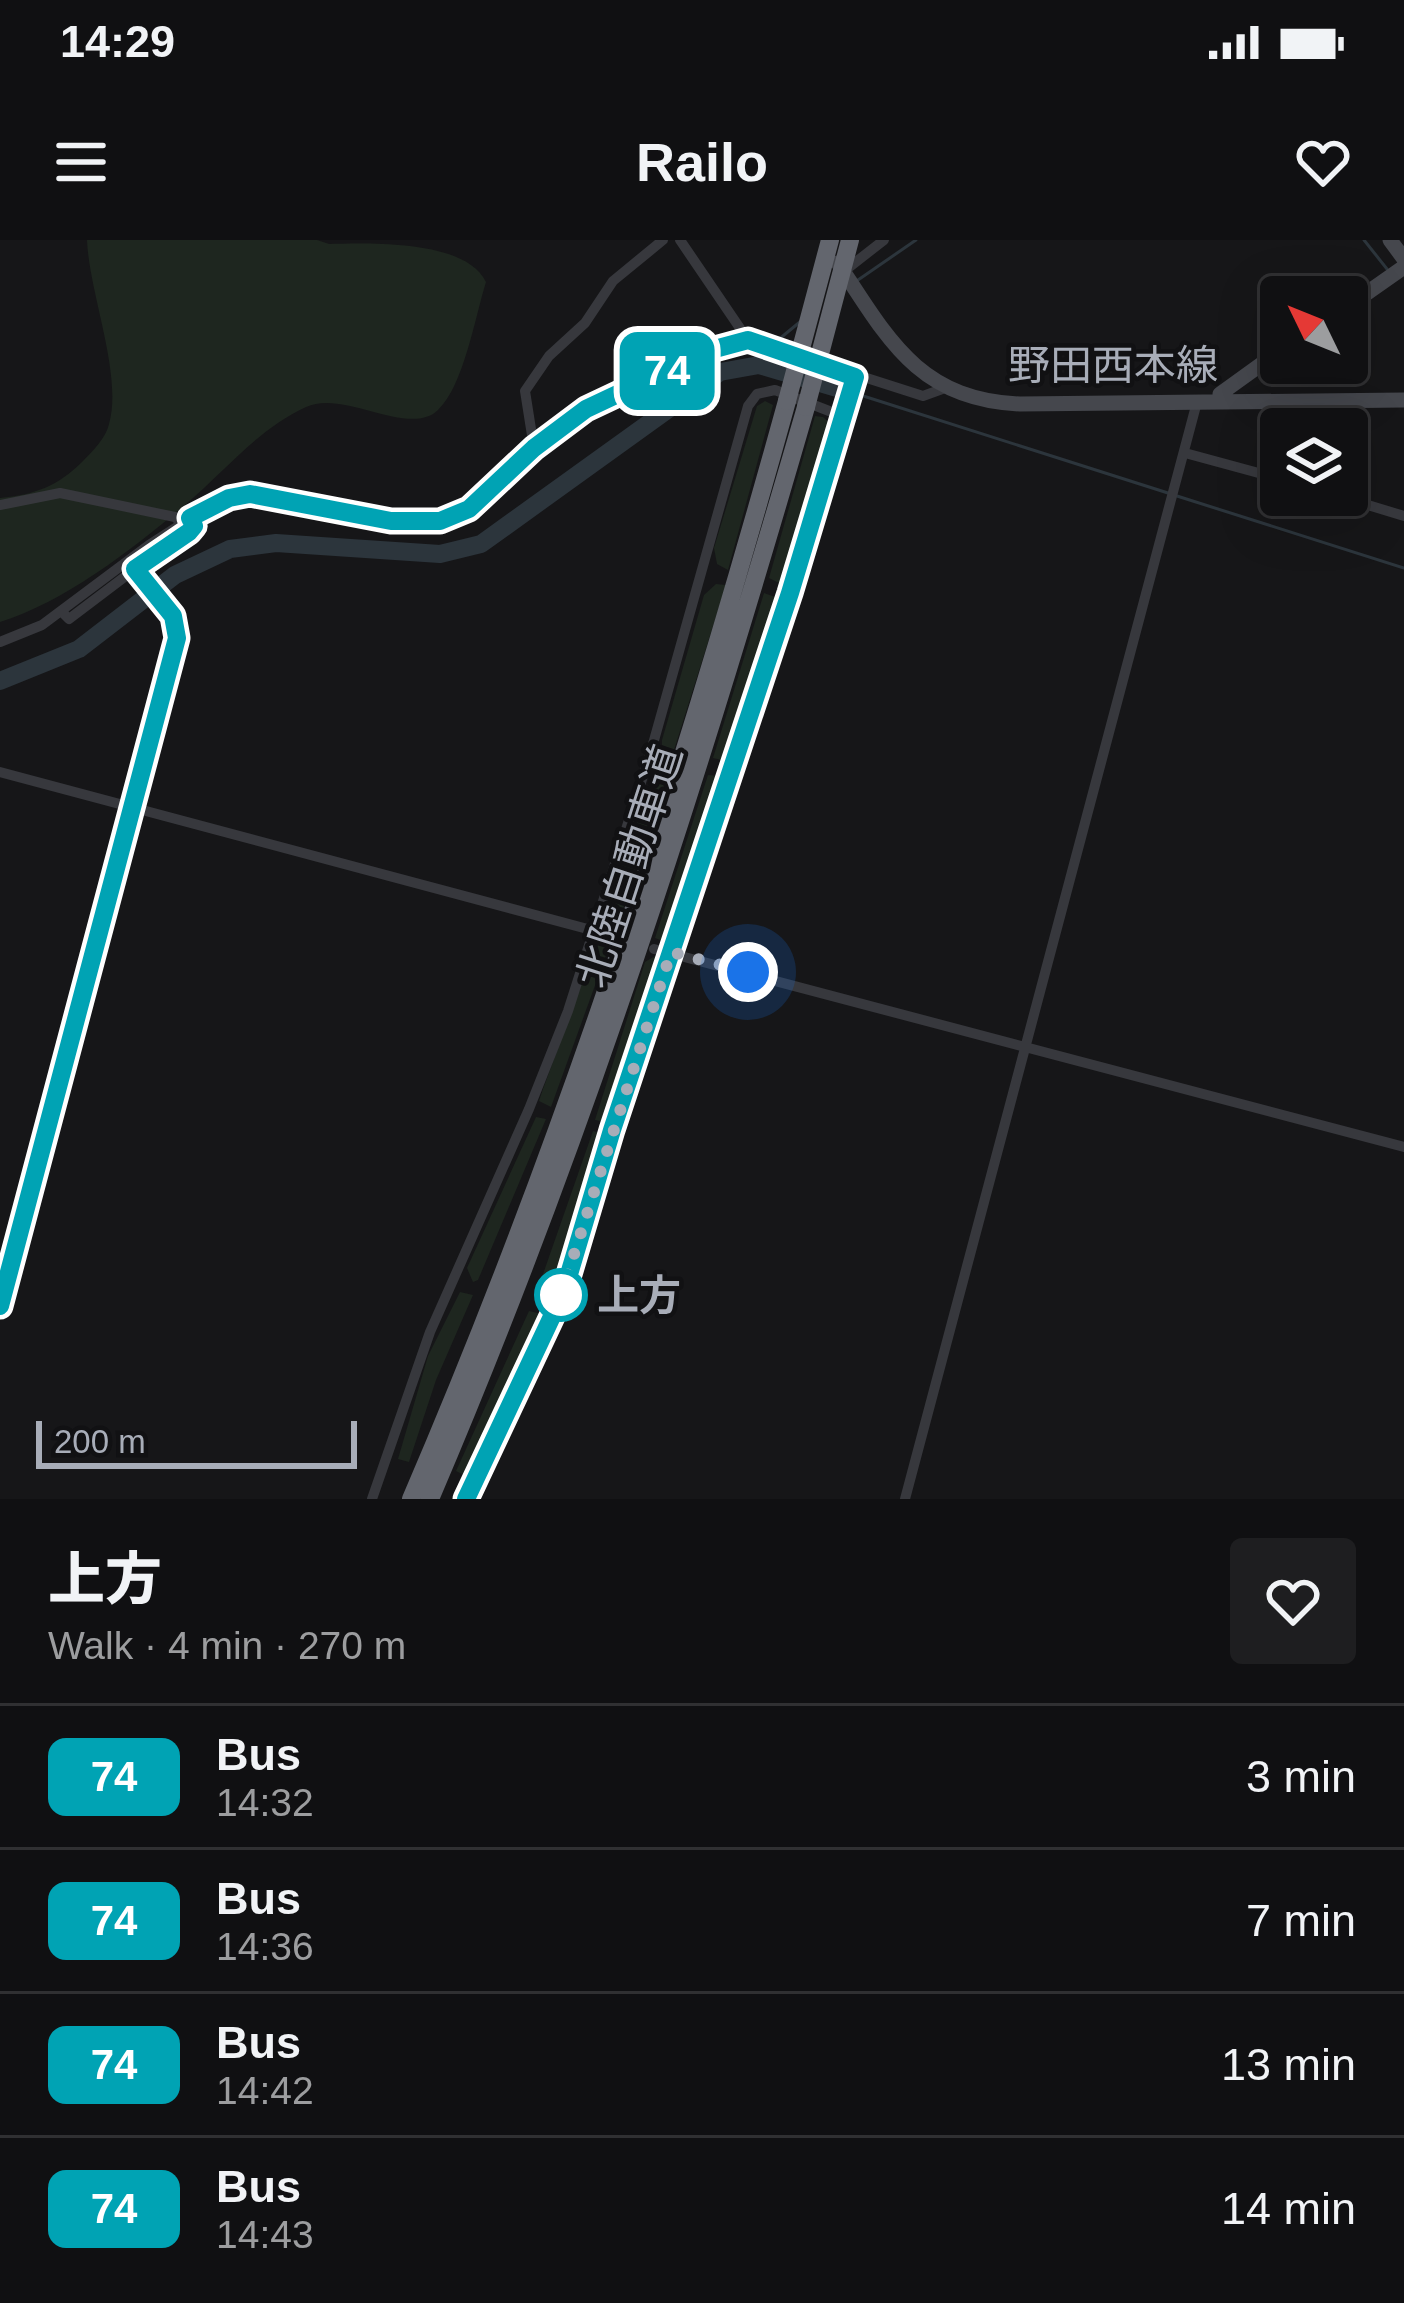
<!DOCTYPE html>
<meta charset="utf-8">
<style>
body{margin:0;font-family:Helvetica,"Noto Sans JP",sans-serif;background:#1e1e20;color:#f1f3f6;height:100vh;display:flex;flex-direction:column;font-size:45px;white-space:nowrap}
*{box-sizing:border-box;margin:0}
p{font-size:39px;color:#9c9d9f}
.icon{flex:none;width:66px;height:66px;fill:none;stroke:currentColor;stroke-width:2;stroke-linecap:round;stroke-linejoin:round}
.map{position:relative;height:1259px;overflow:hidden}
.details{display:flex;flex-direction:column;background:#101012;flex:1}
.details>*{flex:none}
.badge{padding:0 24px;border-radius:18px;font-size:42px;line-height:78px}
.needle{width:78px;rotate:313deg}
.fabs{position:absolute;left:1260px;top:36px;display:grid;gap:24px}
.fabs a{display:grid;place-items:center;width:108px;height:108px;border-radius:12px;background:#101012;box-shadow:0 12px 48px #0002,0 0 0 3px #303032;font-size:60px}
.scale{position:absolute;left:36px;bottom:30px;width:321px;box-sizing:border-box;padding-left:12px;border:6px solid #a8adb8;border-top:0;font-size:33px;line-height:42px;white-space:nowrap;color:#a8adb8;-webkit-text-stroke:9px #111113;paint-order:stroke}
.you{position:absolute;width:60px;height:60px;margin:-30px;border:9px solid #fff;border-radius:50%;background:#1a73e8;box-shadow:0 0 0 18px #1a73e833}
.map>.badge{position:absolute;translate:-50% -50%;box-shadow:0 0 0 6px #fff}
.round{display:grid;place-items:center;flex:none;width:126px;height:126px;border-radius:12px;background:#1e1e20}
.overview{display:flex;align-items:center;justify-content:space-between;height:204px;padding:0 48px}
h1{font-size:57px;font-weight:800;line-height:90px}
ul{padding:0;list-style:none}
li{display:flex;align-items:center;gap:36px;height:144px;padding:0 48px;border-top:3px solid #303032}
li div{flex:1}
li b{display:block;font-size:45px}
li em{font-style:normal}
li .badge{min-width:132px;font-weight:700;text-align:center}
.status{display:flex;justify-content:space-between;align-items:center;height:84px;padding:0 60px;background:#101012;direction:ltr}
.status svg{height:33px;fill:currentColor}
header{display:flex;justify-content:space-between;align-items:center;height:156px;padding:0 48px;background:#101012;font-size:54px;font-weight:800}
.map>svg:first-child{display:block}
</style>
<div class="status"><b>14:29</b><svg viewBox="0 0 49 12"><path d="M0 12V9h3v3zM5 12V6h3v6zM10 12V3h3v9zM15 12V0h3v12zM26 1h20v11H26zM47 4h2v5h-2z"/></svg></div>
<header><svg class="icon" aria-label="menu" viewBox="0 0 24 24"><path d="M4 6h16M4 12h16M4 18h16"/></svg>Railo<svg class="icon" aria-label="heart" viewBox="0 0 24 24"><path d="M12 20l-8-8c-3-5 5-10 8-4 3-6 11-1 8 4z"/></svg></header>
<div class="map">
<svg width="1404" height="1259" viewBox="0 0 1404 1259">
<rect width="100%" height="100%" fill="#161618"/>
<!-- green -->
<path fill="#1e261f" d="M87 0H317L329 4C372 3 466 0 486 42 475 77 464 145 438 170 409 198 344 149 306 167 258 189 225 231 185 265 134 308 65 362 0 382V258C34 255 58 246 82 222 92 212 106 198 109 184 123 135 89 53 87 0Z
M765 161 773 165 728 330 717 324 714 308 757 166Z
M815 176 823 177 833 186 787 347 769 338Z
M716 344 726 345 674 510 662 505V500L704 355Z
M764 353 775 357 781 364 730 522 713 518Z
M666 522 671 524 617 687 605 682 607 671 656 526Z
M708 535 720 536 722 542 668 703 655 698Z
M602 701 610 704 551 867 539 861 543 849 594 710Z
M655 716 664 718 611 883 595 880 645 722Z
M536 877 546 879 478 1040 473 1042 467 1028Z
M593 891 606 894 560 1049 554 1059 543 1062 535 1057Z
M460 1052 473 1055 436 1140 409 1222 398 1219 428 1116Z
M529 1071 542 1074 543 1080 468 1237 456 1231Z"/>
<g fill="none" stroke-linecap="round" stroke-linejoin="round">
<!-- stream -->
<path stroke="#2c353c" stroke-width="3" d="M1364 0 1387 29
M858 40 916 0
M772 105 801 81
M759 125 765 112
M857 154 1168 253
M1177 256 1404 328"/>
<!-- river -->
<path stroke="#2c353c" stroke-width="18" d="M0 441 79 409 175 335 230 309 276 303 440 314 481 304 720 132 759 125 844 150"/>
<!-- street -->
<path stroke="#37383d" stroke-width="10" d="M680 0 748 100
M843 32 884 0
M1315 189 1319 161
M534 208 525 151 549 116 585 83 613 41 663 0
M1185 213 1281 239
M1335 255 1404 276
M0 265 60 253 175 277 181 283
M62 372 69 379 135 329
M0 402 42 385 149 305 208 267 239 254 391 281 427 283 459 274 563 183 586 169 711 110 748 100 923 156 945 148
M0 532 610 695
M654 709 1404 907
M0 1066 177 398 173 376 135 329 189 292 194 286 190 278
M372 1259 430 1092 529 869 568 771 651 511 748 166 757 154 775 150 842 176
M466 1259 564 1051 612 890 790 353 855 137
M905 1259 1197 162"/>
<!-- secondary -->
<path stroke="#45474d" stroke-width="15" d="M1390 0 1404 19
M838 23C888 99 919 160 1020 164L1404 160
M1347 67 1404 27
M1220 162V154L1281 110"/>
<!-- highway -->
<path stroke="#63666e" stroke-width="18" d="M411 1259C564 904 684 534 787 161
M430 1259C582 904 699 537 806 167"/>
<!-- highway-bridge -->
<path stroke="#63666e" stroke-width="18" d="M787 161 830 0
M806 167 850 0"/>
</g>
<g fill="none" stroke-linecap="round" stroke-linejoin="round">
<defs>
<path id="line" d="M0 1066 177 398 173 376 135 329 189 292 194 286 190 278 229 258 250 254 391 281H440L469 269 534 208 586 169 711 110 748 100 855 137 790 353 612 890 564 1051 466 1259"/>
</defs>
<!-- line casing -->
<use href="#line" stroke="#fff" stroke-width="27"/>
<!-- line -->
<use href="#line" stroke="#00a3b4" stroke-width="18"/>
<!-- walk -->
<path stroke="#a8adb8" stroke-width="12" stroke-dasharray="0 21.6" d="M561 1055 671 712 748 732"/>
</g>
<!-- markers -->
<circle fill="#fff" stroke="#00a3b4" stroke-width="6" cx="561" cy="1055" r="24"/>
<g text-anchor="middle" stroke-width="9" stroke-linejoin="round" paint-order="stroke">
<!-- street labels -->
<g font-size="42" fill="#a8adb8" stroke="#111113">
<text x="1113" y="140">野田西本線</text>
<text transform="translate(629 626) rotate(-72)" y="15">北陸自動車道</text>
</g>
<!-- stop labels -->
<g font-size="42" font-weight="bold" fill="#a8adb8" stroke="#111113" text-anchor="start">
<text x="597" y="1070">上方</text>
</g>
</g>
</svg>
<div class="fabs">
<a><svg class="needle" viewBox="-14 -14 28 28"><path d="M0-13l5 13h-10z" fill="#e53935"/><path d="M0 13l5-13h-10z" fill="#9c9d9f"/></svg></a>
<a><svg class="icon" aria-label="layers" viewBox="0 0 24 24"><path d="M12 4l9 5-9 5-9-5zM3 14l9 5 9-5"/></svg></a>
</div>
<div class="scale">200 m</div>
<div class="you" style="left:748px;top:732px"></div>
<b class="badge" style="left:667px;top:131px;background:#00a3b4;color:#fff">74</b>
</div>
<section class="details">
<div class="overview"><div><h1>上方</h1><p>Walk · 4 min · 270 m</p></div><a class="round"><svg class="icon" aria-label="heart" viewBox="0 0 24 24"><path d="M12 20l-8-8c-3-5 5-10 8-4 3-6 11-1 8 4z"/></svg></a></div>
<ul>
<li><span class="badge" style="background:#00a3b4;color:#fff">74</span><div><b>Bus</b><p>14:32</p></div><em>3 min</em></li>
<li><span class="badge" style="background:#00a3b4;color:#fff">74</span><div><b>Bus</b><p>14:36</p></div><em>7 min</em></li>
<li><span class="badge" style="background:#00a3b4;color:#fff">74</span><div><b>Bus</b><p>14:42</p></div><em>13 min</em></li>
<li><span class="badge" style="background:#00a3b4;color:#fff">74</span><div><b>Bus</b><p>14:43</p></div><em>14 min</em></li>
</ul>
</section>
